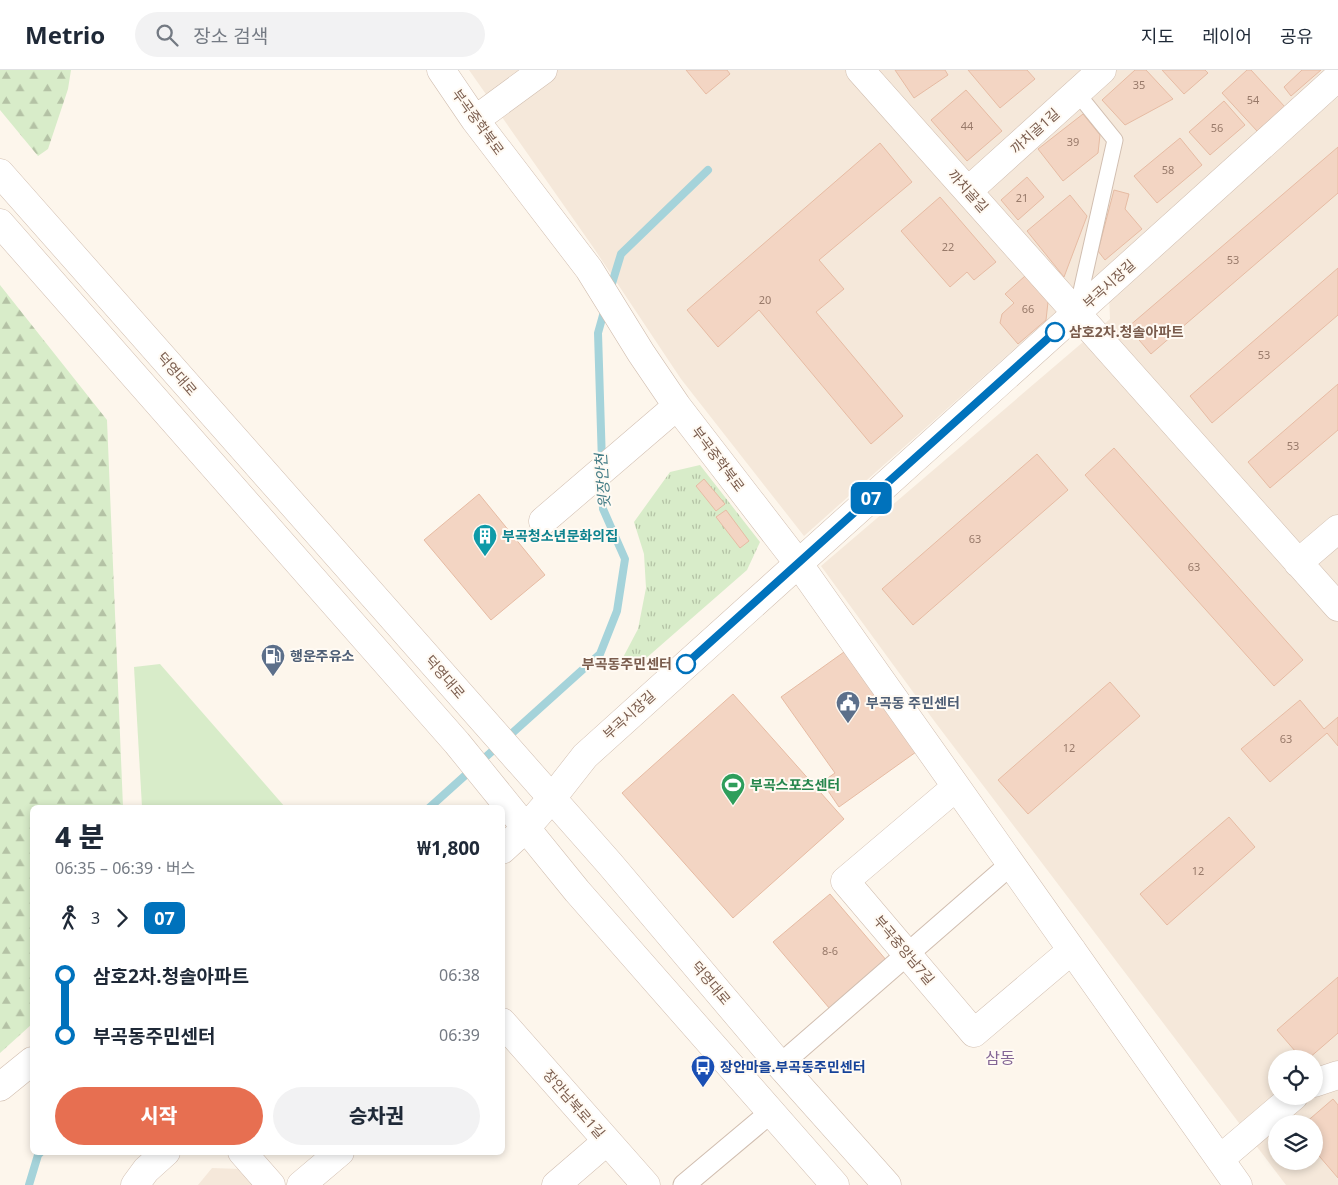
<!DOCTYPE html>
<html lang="ko">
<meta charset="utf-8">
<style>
body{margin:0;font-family:"Noto Sans","Noto Sans KR",sans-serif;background:#f2f2f3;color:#1f2937;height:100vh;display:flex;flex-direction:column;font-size:19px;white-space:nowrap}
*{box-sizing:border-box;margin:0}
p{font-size:16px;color:#747a83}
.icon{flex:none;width:28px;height:28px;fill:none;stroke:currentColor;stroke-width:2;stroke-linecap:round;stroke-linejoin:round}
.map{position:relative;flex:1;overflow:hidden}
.sheet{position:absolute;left:30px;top:735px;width:475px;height:350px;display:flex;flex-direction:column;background:#fff;border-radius:8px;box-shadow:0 2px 8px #0003}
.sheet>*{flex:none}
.badge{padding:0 10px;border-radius:8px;font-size:18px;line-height:32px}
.buttons{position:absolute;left:1268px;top:980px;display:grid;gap:10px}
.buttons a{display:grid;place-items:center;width:55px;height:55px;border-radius:50%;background:#fff;box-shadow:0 2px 8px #0003;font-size:25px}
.map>.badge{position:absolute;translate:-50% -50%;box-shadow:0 0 0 2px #fff}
.legs{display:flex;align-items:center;gap:8px;height:55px;padding:0 25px;font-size:16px}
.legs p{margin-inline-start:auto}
.headline{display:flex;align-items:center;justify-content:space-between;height:85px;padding:0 25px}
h1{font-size:28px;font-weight:800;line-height:38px}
.cta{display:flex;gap:10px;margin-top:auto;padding:10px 25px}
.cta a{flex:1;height:58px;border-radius:30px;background:#e76f51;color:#fff;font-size:20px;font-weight:800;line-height:58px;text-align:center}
.cta a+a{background:#f2f2f3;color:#1f2937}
ul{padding:0 25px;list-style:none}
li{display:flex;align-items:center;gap:18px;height:60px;font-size:19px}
li i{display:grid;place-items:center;width:8px;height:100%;margin:0 6px;background:currentColor}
li i::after{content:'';width:12px;height:12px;margin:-6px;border:4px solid;border-radius:50%;background:#fff}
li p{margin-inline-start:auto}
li:first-child i{background:linear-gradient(#0000 50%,currentColor 0)}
li:last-child i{background:linear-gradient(currentColor 50%,#0000 0)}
header{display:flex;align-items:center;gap:30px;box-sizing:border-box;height:70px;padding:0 25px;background:#fff;border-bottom:1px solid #e0e1e3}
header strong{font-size:24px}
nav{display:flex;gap:28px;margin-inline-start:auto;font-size:18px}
.search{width:350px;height:45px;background:#f2f2f3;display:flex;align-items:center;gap:12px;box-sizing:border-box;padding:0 18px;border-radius:28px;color:#747a83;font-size:19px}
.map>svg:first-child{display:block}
</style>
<header>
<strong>Metrio</strong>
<div class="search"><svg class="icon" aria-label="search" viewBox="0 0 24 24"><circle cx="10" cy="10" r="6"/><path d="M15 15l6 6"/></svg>장소 검색</div>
<nav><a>지도</a><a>레이어</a><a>공유</a></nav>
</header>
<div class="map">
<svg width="1338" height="1115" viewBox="0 0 1338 1115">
<defs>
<pattern id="forest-firs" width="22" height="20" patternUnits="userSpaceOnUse" patternTransform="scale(1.25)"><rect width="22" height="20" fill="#d8ecc9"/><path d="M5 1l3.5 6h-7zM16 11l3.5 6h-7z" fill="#b4c2a5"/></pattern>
<pattern id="park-tufts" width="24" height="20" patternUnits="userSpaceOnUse" patternTransform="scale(1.25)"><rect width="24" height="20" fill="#d8ecc9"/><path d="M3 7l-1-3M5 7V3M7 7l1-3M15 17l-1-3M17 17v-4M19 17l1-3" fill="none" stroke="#b4c2a5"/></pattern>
</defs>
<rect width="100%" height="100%" fill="#fdf6ec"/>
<!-- residential -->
<path fill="#f5e8da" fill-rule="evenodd" d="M469 0H1328L804 466 681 309 593 177Z
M1338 27V1115H1286L935 652 821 496 1110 249 1109 224ZM1276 989H1314V1026H1276ZM1276 1054H1314V1091H1276Z
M212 1098 241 1099 255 1115H198Z"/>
<!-- grass -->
<path fill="#d8ecc9" d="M160 594 285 737H142L134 597Z"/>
<!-- forest -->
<path fill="url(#forest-firs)" d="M0 0H71L68 19 48 79 38 86 0 40Z
M0 215 107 350 123 737 32 738V954L0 983Z"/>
<!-- park -->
<path fill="url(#park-tufts)" d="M700 395 760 472 747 500 644 590 618 597 638 559 646 518 644 484 634 452 670 402Z"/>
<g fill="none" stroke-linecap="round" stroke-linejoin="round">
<!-- stream -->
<path stroke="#a5d3da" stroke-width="8" d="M610 220 621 184 708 100
M602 393 598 263 605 238
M429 738 600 584 617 541 625 489 603 439 602 409
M29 1115 38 1085 41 1082"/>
</g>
<!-- building -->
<path fill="#f3d5c3" stroke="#e6bba3" d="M686 0H727L730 4 706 24Z
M895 0H945L948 5 914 28Z
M968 0H1027L1035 9 1000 38Z
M1135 0H1146L1173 29 1125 55 1102 30Z
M1162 0H1205L1208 3 1184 24Z
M1247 0H1251L1285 37 1257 61 1222 23Z
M1302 0H1321L1291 26 1284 17Z
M966 20 1002 61 967 91 931 50Z
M1224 31 1245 55 1210 85 1189 62Z
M1083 44 1100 65 1098 83 1063 111 1038 79Z
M1180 68 1202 95 1157 133 1134 106Z
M880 73 912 112 819 190 844 219 816 242 903 346 871 374 759 240 718 277 687 240Z
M1338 77V123L1151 284 1128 257Z
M1027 107 1044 127 1018 150 1001 130Z
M1114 120 1129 124 1125 139 1142 159 1105 190 1098 181Z
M1070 125 1087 146 1064 207 1027 161Z
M940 127 996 192 974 210 967 202 950 217 901 161Z
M1338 198V245L1212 353 1190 326Z
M1025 206 1048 232 1046 250 1018 274 1000 253 1002 244 1014 233 1005 224Z
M1338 314V360L1270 418 1248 392Z
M1114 378 1303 590 1274 616 1085 405Z
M1037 384 1068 420 913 555 882 519Z
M704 409 725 434 716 441 696 416Z
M479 424 545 505 491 550 424 470Z
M726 440 749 471 740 478 716 447Z
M844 582 916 682 839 737 822 712 835 703 781 627Z
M1110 612 1140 646 1028 744 998 710Z
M733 624 844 749 733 848 622 723Z
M1300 630 1324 659 1338 647V676L1327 663 1270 712 1241 679Z
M1229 747 1255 777 1167 855 1140 824Z
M830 824 887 891 830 939 773 872Z
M1338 907V963L1308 989H1302L1277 960Z
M1333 1029 1338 1035V1108L1314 1080V1054H1304Z"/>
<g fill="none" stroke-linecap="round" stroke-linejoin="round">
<defs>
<path id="service" d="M1077 23 1115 70 1077 239"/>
<path id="pedestrian" d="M780 995 1011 794
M684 1115 771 1042"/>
<path id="minor" d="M441 0 475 50 589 199 641 283 677 336 798 493 1238 1115
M860 0 1338 537
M475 50 543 0
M968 121 1102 0
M543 451 677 336
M1298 493 1338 459
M956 717 845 811 974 963 1072 880
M552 728 585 686 1338 7
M502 952 646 1115
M1314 1013 1338 1005
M0 1017 32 991
M242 1082 271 1115
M1220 1089 1294 1026
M301 1115 340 1082
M556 1115 607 1071"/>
<path id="tertiary" d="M0 103 610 794 780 995 887 1115
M0 153 457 673 577 821 835 1115
M502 780 526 758 552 728
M135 1115 146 1100 166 1082"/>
</defs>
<!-- service casing -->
<use href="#service" stroke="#d1beb0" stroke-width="17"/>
<!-- pedestrian casing -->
<use href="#pedestrian" stroke="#d1beb0" stroke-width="23"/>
<!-- minor casing -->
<use href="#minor" stroke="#d1beb0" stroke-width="29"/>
<!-- tertiary casing -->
<use href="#tertiary" stroke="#d1beb0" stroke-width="29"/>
<!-- service -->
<use href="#service" stroke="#fff" stroke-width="15"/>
<!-- pedestrian -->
<use href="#pedestrian" stroke="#fff" stroke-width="21"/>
<!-- minor -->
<use href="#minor" stroke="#fff" stroke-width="28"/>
<!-- tertiary -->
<use href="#tertiary" stroke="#fff" stroke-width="28"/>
</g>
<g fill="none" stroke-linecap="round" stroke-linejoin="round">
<defs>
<path id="line-1" d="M686 594 1055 262"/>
</defs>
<!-- line-1 casing -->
<use href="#line-1" stroke="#fff" stroke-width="11"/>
<!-- line-1 -->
<use href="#line-1" stroke="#0072bc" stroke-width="8"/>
</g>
<!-- icons -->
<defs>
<symbol id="building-pin" viewBox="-11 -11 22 30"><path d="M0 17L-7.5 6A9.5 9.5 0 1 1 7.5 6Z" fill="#0f9aa8" stroke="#fffaf3"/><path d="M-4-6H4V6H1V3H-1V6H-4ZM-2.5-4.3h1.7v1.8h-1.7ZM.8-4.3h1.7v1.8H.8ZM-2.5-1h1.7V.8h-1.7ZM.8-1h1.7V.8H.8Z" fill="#fff"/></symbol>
<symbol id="fuel-pin" viewBox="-11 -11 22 30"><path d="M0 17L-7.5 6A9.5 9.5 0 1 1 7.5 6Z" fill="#5c6f8a" stroke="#fffaf3"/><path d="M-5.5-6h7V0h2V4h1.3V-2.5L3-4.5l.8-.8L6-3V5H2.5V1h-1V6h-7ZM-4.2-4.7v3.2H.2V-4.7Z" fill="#fff"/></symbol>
<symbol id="civic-pin" viewBox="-11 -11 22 30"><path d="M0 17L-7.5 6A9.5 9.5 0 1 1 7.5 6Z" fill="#5c6f8a" stroke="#fffaf3"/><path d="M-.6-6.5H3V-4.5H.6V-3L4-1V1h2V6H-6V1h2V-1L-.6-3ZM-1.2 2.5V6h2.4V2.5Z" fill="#fff"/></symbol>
<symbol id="stadium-pin" viewBox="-11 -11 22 30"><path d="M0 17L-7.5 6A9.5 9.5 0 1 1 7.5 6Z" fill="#2e9e5b" stroke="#fffaf3"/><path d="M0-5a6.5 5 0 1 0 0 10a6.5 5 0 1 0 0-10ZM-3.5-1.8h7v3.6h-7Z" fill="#fff"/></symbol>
<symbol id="bus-pin" viewBox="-11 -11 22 30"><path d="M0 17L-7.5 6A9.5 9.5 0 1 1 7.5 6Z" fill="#1a4fb4" stroke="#fffaf3"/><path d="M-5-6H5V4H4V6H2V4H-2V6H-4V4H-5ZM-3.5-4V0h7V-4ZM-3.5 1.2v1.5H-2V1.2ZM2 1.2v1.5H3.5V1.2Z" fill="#fff"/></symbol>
</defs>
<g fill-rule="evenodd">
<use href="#building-pin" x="471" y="452" width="28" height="38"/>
<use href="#fuel-pin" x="259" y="572" width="28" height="38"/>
<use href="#civic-pin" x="834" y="619" width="28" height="38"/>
<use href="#stadium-pin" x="719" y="701" width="28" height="38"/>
<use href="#bus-pin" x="689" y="983" width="28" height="38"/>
</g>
<!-- markers -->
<g fill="#fff" stroke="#0072bc" stroke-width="2.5">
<circle cx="1055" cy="262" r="9"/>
<circle cx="686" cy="594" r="9"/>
</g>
<g text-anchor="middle" stroke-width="4" stroke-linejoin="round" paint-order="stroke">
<!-- number labels -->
<g font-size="11" fill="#987a6a">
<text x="1139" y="19">35</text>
<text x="1253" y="34">54</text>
<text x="967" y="60">44</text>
<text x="1217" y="62">56</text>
<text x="1073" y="76">39</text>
<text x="1168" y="104">58</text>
<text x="1022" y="132">21</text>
<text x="948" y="181">22</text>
<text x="1233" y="194">53</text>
<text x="765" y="234">20</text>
<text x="1028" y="243">66</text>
<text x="1264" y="289">53</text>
<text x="1293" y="380">53</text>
<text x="975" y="473">63</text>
<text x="1194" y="501">63</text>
<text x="1286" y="673">63</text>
<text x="1069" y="682">12</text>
<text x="1198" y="805">12</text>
<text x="830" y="885">8-6</text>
</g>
<!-- street labels -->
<g font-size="14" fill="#7a5c4d" stroke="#fffaf3">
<text transform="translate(478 52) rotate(54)" y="5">부곡중학북로</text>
<text transform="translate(1035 61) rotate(-42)" y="5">까치골1길</text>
<text transform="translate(968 121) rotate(48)" y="5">까치골길</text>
<text transform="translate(1109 214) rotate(-42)" y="5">부곡시장길</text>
<text transform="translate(177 304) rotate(49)" y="5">덕영대로</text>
<text transform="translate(718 389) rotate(53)" y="5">부곡중학북로</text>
<text transform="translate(445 607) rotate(49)" y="5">덕영대로</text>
<text transform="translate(629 645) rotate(-42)" y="5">부곡시장길</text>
<text transform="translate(904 880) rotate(50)" y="5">부곡중앙남7길</text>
<text transform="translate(711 913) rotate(50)" y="5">덕영대로</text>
<text transform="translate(574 1034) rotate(49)" y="5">장안남북로1길</text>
</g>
<!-- stop labels -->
<g font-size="14" font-weight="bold" fill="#7a5c4d" stroke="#fffaf3" text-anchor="start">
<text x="1069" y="267">삼호2차.청솔아파트</text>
<text x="672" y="599" text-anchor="end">부곡동주민센터</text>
</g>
<!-- culture labels -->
<g font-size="14" font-weight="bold" fill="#0d838f" stroke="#fffaf3" text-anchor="start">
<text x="502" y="471">부곡청소년문화의집</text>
</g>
<!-- service labels -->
<g font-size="14" font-weight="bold" fill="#4e5e75" stroke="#fffaf3" text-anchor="start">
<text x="290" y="591">행운주유소</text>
<text x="866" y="638">부곡동 주민센터</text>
</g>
<!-- leisure labels -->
<g font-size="14" font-weight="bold" fill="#27864d" stroke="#fffaf3" text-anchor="start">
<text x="750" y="720">부곡스포츠센터</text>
</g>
<!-- transit labels -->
<g font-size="14" font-weight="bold" fill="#164399" stroke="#fffaf3" text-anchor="start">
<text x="720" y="1002">장안마을.부곡동주민센터</text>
</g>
<!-- water labels -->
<g font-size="15" font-style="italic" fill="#437c86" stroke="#fffaf3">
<text transform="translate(603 411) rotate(-94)" y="5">윗장안천</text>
</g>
<!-- quarter labels -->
<g font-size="16" fill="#846695" stroke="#fffaf3">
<text x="1000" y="994">삼동</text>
</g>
</g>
</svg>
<div class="buttons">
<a><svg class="icon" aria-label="locate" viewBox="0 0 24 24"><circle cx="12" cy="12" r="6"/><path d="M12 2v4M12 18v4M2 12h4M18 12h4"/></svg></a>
<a><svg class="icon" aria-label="layers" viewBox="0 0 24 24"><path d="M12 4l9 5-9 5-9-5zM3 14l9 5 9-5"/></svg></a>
</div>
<b class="badge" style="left:871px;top:428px;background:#0072bc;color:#fff">07</b>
<section class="sheet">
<div class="headline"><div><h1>4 분</h1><p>06:35 – 06:39 · 버스</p></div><b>₩1,800</b></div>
<div class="legs"><svg class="icon" aria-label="walk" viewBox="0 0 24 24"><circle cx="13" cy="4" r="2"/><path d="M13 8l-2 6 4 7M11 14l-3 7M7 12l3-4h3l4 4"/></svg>3<svg class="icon" aria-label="forward" viewBox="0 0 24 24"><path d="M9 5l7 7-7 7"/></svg><b class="badge" style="background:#0072bc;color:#fff">07</b></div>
<ul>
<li><i style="color:#0072bc"></i><b>삼호2차.청솔아파트</b><p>06:38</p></li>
<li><i style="color:#0072bc"></i><b>부곡동주민센터</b><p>06:39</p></li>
</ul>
<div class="cta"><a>시작</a><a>승차권</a></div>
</section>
</div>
